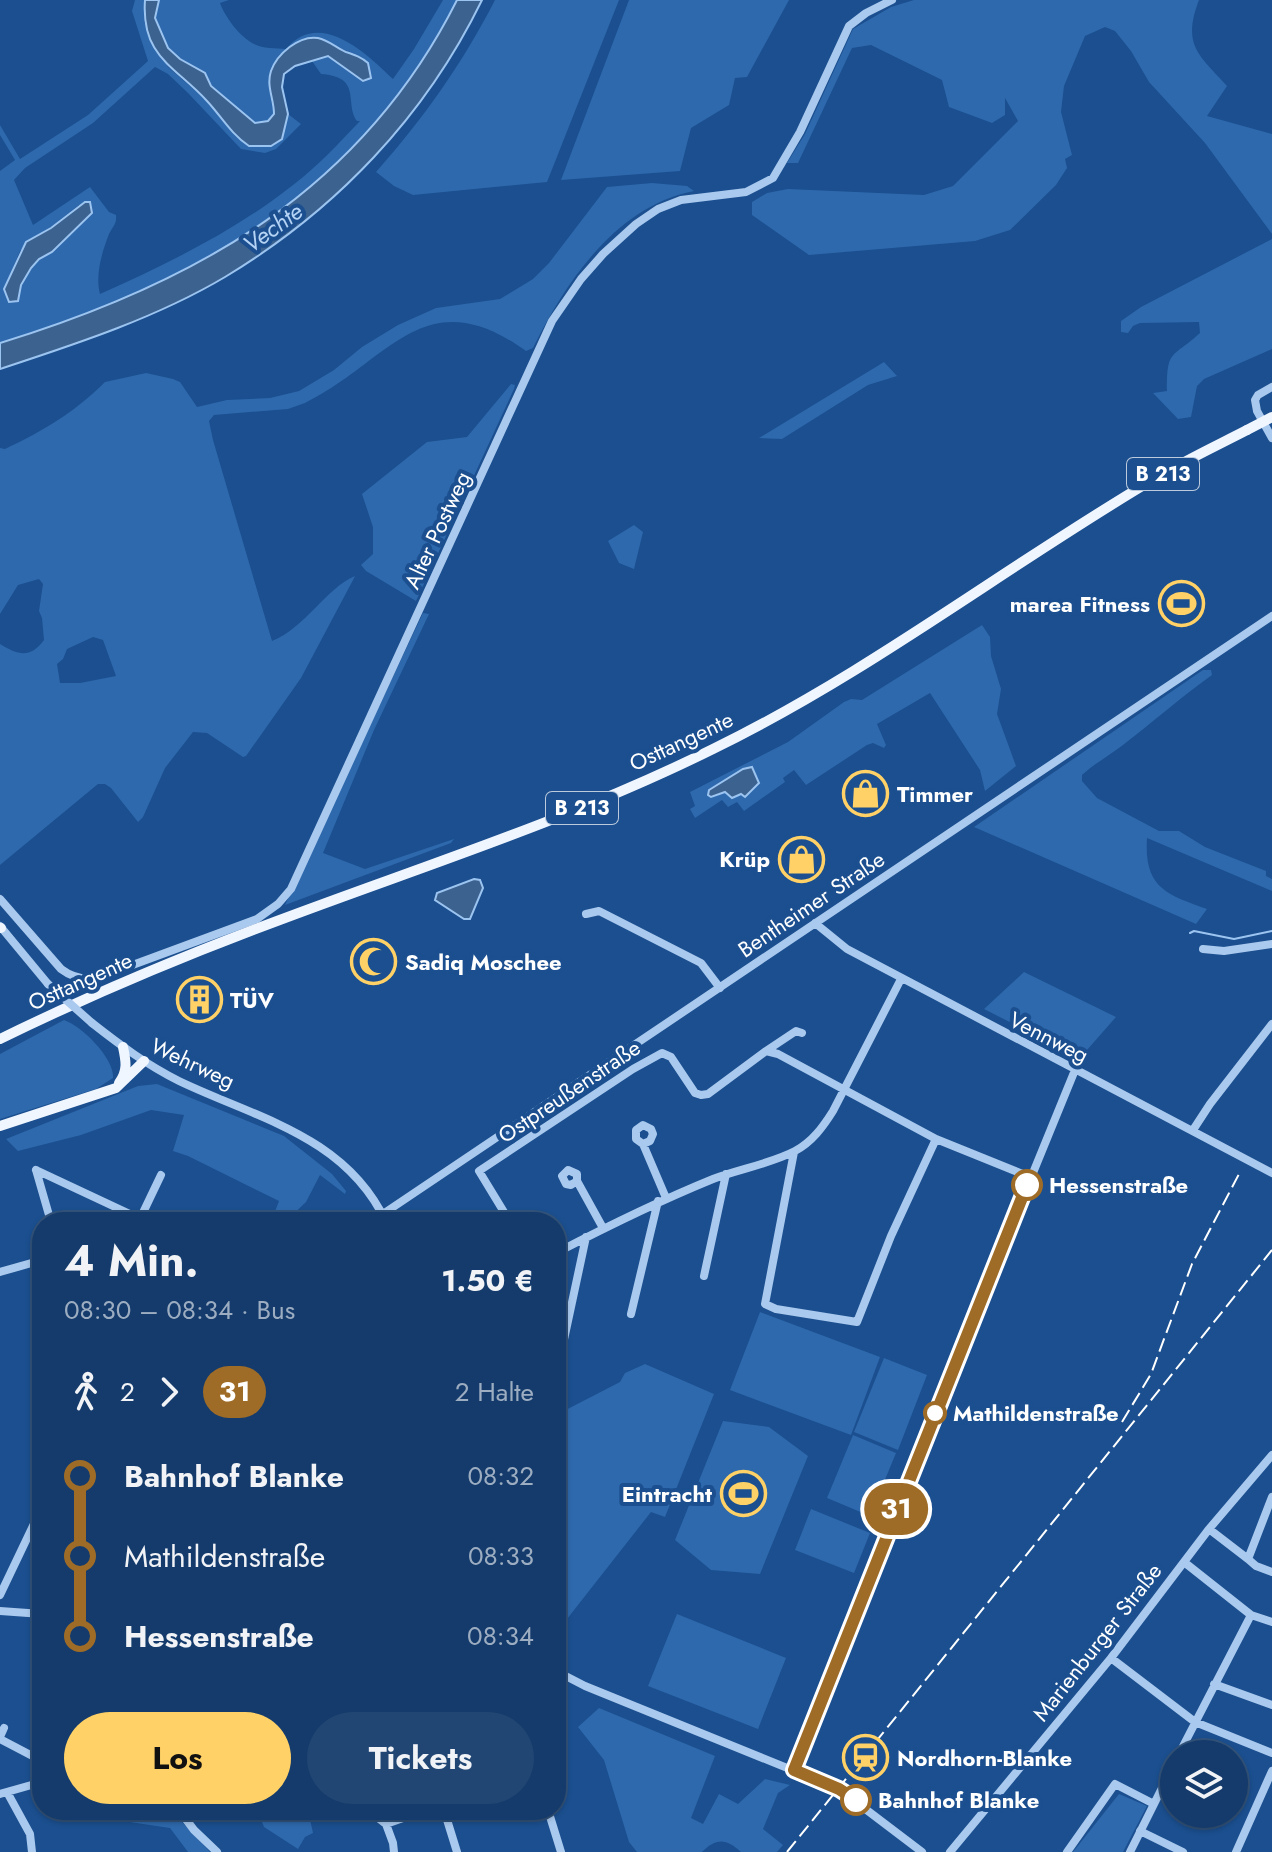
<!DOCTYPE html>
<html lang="de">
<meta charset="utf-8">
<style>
body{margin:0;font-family:Jost,sans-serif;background:#214673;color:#f1f3f6;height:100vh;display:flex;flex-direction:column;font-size:30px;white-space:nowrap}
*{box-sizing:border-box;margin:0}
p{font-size:26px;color:#9dadc1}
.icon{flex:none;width:44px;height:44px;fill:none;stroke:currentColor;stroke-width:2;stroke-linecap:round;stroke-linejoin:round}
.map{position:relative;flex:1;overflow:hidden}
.panel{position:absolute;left:32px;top:1212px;width:534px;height:608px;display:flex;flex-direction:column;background:#143b6b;border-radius:32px;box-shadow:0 2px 6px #0004,0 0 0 2px #33557e}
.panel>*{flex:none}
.badge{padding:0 16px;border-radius:26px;font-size:28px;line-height:52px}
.controls{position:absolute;left:1160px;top:1740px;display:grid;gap:16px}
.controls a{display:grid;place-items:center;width:88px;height:88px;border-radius:50%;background:#143b6b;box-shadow:0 2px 6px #0004,0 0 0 2px #33557e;font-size:40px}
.map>.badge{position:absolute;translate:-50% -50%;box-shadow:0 0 0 4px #fff}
.legs{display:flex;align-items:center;gap:12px;height:88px;padding:0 32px;font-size:26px}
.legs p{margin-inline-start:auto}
.overview{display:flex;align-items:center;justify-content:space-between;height:136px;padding:0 32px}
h1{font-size:44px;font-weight:700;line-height:60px}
.action{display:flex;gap:16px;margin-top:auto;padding:16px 32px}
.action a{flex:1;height:92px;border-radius:48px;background:#ffd166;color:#111;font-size:32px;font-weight:700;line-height:92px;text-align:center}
.action a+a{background:#214673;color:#f1f3f6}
ul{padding:0 32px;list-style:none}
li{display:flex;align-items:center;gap:28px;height:80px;font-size:30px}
li i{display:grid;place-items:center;width:12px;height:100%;margin:0 10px;background:currentColor}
li i::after{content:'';width:20px;height:20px;margin:-10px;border:6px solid;border-radius:50%;background:#143b6b}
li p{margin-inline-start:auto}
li:first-child i{background:linear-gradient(#0000 50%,currentColor 0)}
li:last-child i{background:linear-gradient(currentColor 50%,#0000 0)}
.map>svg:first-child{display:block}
</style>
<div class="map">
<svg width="1272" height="1852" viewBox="0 0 1272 1852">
<rect width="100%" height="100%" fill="#1b4f8f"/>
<!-- green -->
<path fill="#2e69ad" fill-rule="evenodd" d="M135 0H145L144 22 168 67 206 100 241 140 286 125 288 114 301 124 276 149 265 153 241 149 188 93 168 74 155 67 93 123 25 168 14 180 33 225 90 187 109 212 116 215C117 224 113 226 109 234 102 252 95 275 100 294 167 264 235 231 293 185 318 166 339 143 360 121H357C344 103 363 77 321 74L312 61 328 56 363 81 358 55 313 38 269 89 274 114 268 121 255 123 211 85 205 73 180 59 168 48 155 18 159 0H229L220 3C225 17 240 37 254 44 263 49 276 48 286 49 320 8 367 54 393 79L414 49 443 0H457C362 190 196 283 0 343V171L15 160 0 135V125L20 159 88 115 148 61 132 11ZM79 205 86 219 52 252 39 259 31 268 21 285 18 300 4 289 20 251Z
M495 0H619L547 182 413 195 394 186 376 172C424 118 462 64 495 0Z
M629 0H789L747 77 735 78 729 105 691 128 680 171 561 180Z
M914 0H1199C1182 45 1198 54 1227 86L1207 116 1272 134V234L1205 143 1149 82 1131 51 1115 31 1105 27 1085 36 1064 86 1061 112 1072 155 1065 159 1067 168 1056 185 1010 230 975 241 809 255 752 215V202L767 193 788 189 924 195 953 186 1018 121 1005 98V115L992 123 949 107 942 80 871 45 852 48 798 163H787L805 134 853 29 891 7Z
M652 183 687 186 694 191C616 206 565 283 533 348L526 351C424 278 390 361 305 403L288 409 214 415 209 421 213 440 272 641C305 628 326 588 355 576L352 582 301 678 246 756 243 757 207 733 193 732 165 768 143 817 138 822 111 788 105 784H98L0 865V644C18 655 30 659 44 640L42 618 39 611 43 584 39 579 18 585 0 614V448L5 449C43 431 75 412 105 382L146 373 173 379 180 382 197 407 227 400 270 398 299 391 334 370 362 347 398 325 436 308 500 299 533 279 549 263 607 187ZM93 637 103 640 116 676 80 683H60L57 664 63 659 67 649Z
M1272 239V349L1204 379 1197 386 1191 417 1178 419 1153 393 1167 391C1167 349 1171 359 1200 333L1199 322 1140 323 1133 326 1128 333 1121 332V321L1141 307Z
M884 362 897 376 868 385 782 439 759 438Z
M511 384 515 385 514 389 416 601 366 571 361 565 373 554V527L362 494 427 442 467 437Z
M634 525 643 532 634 569 619 563 608 541Z
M423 613 429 614 374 730 323 853 365 869 454 839 451 843 285 905Z
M982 625 990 637 991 656 1001 689 997 714 1016 766 985 791 980 770 930 693 877 724 886 745 884 748 873 743 867 745 806 785 794 770 783 778 785 782 744 811 737 802 728 807 722 800 695 818 690 809 695 806 690 792 788 742 844 702 851 699 862 700Z
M1203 670H1211L1212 675C1181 697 1153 722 1123 745 1109 756 1095 763 1082 775V781L1097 798 1159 831H1179L1205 847 1266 871V876L1272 879V891L1147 838C1144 887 1165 894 1207 909L1196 924 974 827Z
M1024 972 1116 1017 1080 1058 984 1009Z
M64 1020C82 1026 115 1059 113 1078L96 1089 0 1119V1054Z
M157 1084 284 1136 332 1174 346 1191 345 1194 320 1175 306 1202 285 1222H271L279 1201 188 1156 173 1151 184 1115 151 1110 81 1135 18 1151 6 1139 138 1086Z
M760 1312 880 1357 851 1435 730 1390Z
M884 1358 927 1375 898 1450 854 1432Z
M645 1364 714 1394 665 1517 651 1512 556 1633V1415L620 1382 625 1373Z
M723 1421 769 1427 808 1456 760 1574 711 1570 675 1540Z
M853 1435 896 1453 870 1516 827 1498Z
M811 1509 870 1533 854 1573 795 1550Z
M677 1614 786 1658 758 1729 648 1686Z
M599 1708 715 1756 691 1818 703 1824 719 1794 738 1804 765 1779 790 1785 778 1793 763 1829 783 1845 777 1852H741C726 1838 716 1838 702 1852H637L629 1842 604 1760 578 1727Z
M1119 1794 1147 1806 1123 1852H1073Z
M49 1810H171L210 1852H188L170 1828Z
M282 1810H308L313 1833 305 1837 298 1849 264 1827 259 1814Z"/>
<!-- water -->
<path fill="#3c6290" stroke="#9cc4f0" stroke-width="2" d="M145 0H159L155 18 168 48 180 59 205 73 211 86 255 123 268 121 274 114C274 99 266 86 271 71 277 54 299 35 318 38 328 40 337 48 346 52 355 55 361 57 368 63L371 78 363 81 328 56 295 66 284 74 282 87 288 114 282 139 271 146H249C231 134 221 116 207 101 175 66 141 57 145 0Z
M457 0H482C425 117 336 210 225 277 156 318 76 344 0 369V343C196 283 361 191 457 0Z
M85 202H90L92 213 52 252 39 259 31 268 21 285 18 301 9 302 4 289 26 242 51 228Z
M752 767 759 783 745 797 741 794 732 798 725 792 711 797 708 795 709 790 743 769Z
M474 879 480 880 483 888 470 919H464L435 900 437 893Z"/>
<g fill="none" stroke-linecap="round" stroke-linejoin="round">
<!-- stream -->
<path stroke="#9cc4f0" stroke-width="2" d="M1190 933 1194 931 1234 939 1272 931"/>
<!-- minor -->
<path stroke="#a9c9ee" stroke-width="8" d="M1272 387 1258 395 1255 400 1257 411 1272 438
M0 899 61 969C73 978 85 981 100 977L257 919 278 904 291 889 552 321 581 279 603 254 636 224 658 209 681 200 746 192 773 178 800 132 849 26 866 13 892 0
M586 914 599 911 701 963 720 988
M815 923 847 949 1272 1173
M0 926 48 984
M1203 949 1224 951 1272 944
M92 1023C120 1045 147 1065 179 1081 256 1118 346 1136 386 1222
M766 1051 796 1031 802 1033
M1193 1130 1210 1104 1272 1024
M643 1144 650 1141 653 1134 651 1129 643 1125 636 1130V1139L643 1144 666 1198
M794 1152 765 1304 776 1309 857 1322 891 1236 936 1139
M36 1170 147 1222
M36 1170 51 1222
M577 1181 571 1185 566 1184 562 1176 568 1170 577 1174V1181L603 1228
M432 1219 433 1222
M139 1221 161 1175
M371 1222 1272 616
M510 1222 479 1171 633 1069 662 1053 671 1057 695 1093 701 1095 708 1094 766 1051 778 1054 936 1139 1030 1177
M556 1253C608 1226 659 1201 713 1179 739 1169 770 1164 795 1151 812 1142 823 1127 833 1111L901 979
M0 1272 42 1260
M704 1276 726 1174
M631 1314 658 1201
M562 1349 586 1237
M1209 1529 1248 1559 1272 1497
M1248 1559 1256 1566 1272 1572
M1184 1562 1251 1615 1272 1622
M0 1595 42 1507
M0 1611 42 1614
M1111 1658 1195 1722 1272 1753
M556 1671 585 1686 839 1789 922 1852
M1214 1684 1272 1705
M0 1737 4 1728
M0 1739 42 1761
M1179 1754 1251 1615
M794 1770 926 1435 1075 1070
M7 1792 30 1834 32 1852
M0 1794 42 1782
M179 1810 194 1830 217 1852
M368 1810 386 1824 426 1810
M444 1810 457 1852
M548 1810 561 1852
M386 1824 393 1843 394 1852
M1140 1831 1183 1852
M950 1852 1111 1658 1209 1529 1272 1455
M1067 1852 1115 1784 1154 1804
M1130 1852 1174 1764
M1236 1852 1272 1771"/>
<!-- major -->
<path stroke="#f0f6ff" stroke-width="10" d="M0 928H1
M0 1039C90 995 183 956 277 921 423 866 572 819 713 749 869 673 1005 567 1154 479 1184 461 1216 446 1247 430
M119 1083C128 1071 126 1061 123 1047
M0 1126 116 1088 144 1061"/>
<!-- rail -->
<path stroke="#fff" stroke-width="2" stroke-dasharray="14 6" stroke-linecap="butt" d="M1122 1422 1151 1374 1192 1264 1239 1174
M787 1852 1272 1250"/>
<!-- minor-bridge -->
<path stroke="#a9c9ee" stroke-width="8" d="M48 984 92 1023"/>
<!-- major-bridge -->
<path stroke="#f0f6ff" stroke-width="10" d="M1247 430 1272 417"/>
</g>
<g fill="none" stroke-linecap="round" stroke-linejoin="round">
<defs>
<path id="line-1" d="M856 1800 839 1789 794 1770 1027 1185"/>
</defs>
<!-- line-1 casing -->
<use href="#line-1" stroke="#fff" stroke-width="18"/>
<!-- line-1 -->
<use href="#line-1" stroke="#9f6c27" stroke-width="12"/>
</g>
<!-- icons -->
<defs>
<symbol id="stadium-ring" viewBox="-11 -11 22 22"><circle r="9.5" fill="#1b4f8f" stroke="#ffd166" stroke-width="1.5"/><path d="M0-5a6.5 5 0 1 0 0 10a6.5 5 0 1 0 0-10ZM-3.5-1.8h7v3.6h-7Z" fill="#ffd166"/></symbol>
<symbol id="shop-ring" viewBox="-11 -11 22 22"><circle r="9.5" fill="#1b4f8f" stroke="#ffd166" stroke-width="1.5"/><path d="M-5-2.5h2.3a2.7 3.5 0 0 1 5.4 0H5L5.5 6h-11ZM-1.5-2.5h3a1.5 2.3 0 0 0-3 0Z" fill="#ffd166"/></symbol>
<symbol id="mosque-ring" viewBox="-11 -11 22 22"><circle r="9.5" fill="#1b4f8f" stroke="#ffd166" stroke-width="1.5"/><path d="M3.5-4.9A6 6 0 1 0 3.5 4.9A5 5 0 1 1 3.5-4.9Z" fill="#ffd166"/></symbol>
<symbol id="building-ring" viewBox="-11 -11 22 22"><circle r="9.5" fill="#1b4f8f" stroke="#ffd166" stroke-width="1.5"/><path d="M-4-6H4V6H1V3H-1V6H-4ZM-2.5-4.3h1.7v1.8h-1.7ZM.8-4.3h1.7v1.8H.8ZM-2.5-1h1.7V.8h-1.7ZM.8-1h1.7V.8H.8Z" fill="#ffd166"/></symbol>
<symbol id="station-ring" viewBox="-11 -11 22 22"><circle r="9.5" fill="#1b4f8f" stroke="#ffd166" stroke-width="1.5"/><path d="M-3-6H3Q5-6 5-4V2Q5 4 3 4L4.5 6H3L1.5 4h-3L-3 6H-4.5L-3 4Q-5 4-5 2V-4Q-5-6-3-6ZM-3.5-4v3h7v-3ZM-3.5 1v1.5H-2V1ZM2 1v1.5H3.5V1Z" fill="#ffd166"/></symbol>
</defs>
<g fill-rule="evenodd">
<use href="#stadium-ring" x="1156" y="578" width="51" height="51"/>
<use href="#shop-ring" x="840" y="768" width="51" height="51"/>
<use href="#shop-ring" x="776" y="834" width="51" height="51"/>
<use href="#mosque-ring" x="348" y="936" width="51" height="51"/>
<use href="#building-ring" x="174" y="974" width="51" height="51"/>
<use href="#stadium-ring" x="718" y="1468" width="51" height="51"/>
<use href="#station-ring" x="840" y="1732" width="51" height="51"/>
</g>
<!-- markers -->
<g fill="#fff" stroke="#9f6c27" stroke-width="4">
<circle cx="1027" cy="1185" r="14"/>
<circle cx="935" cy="1413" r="10"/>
<circle cx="856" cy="1800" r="14"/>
</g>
<g text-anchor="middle" stroke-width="8" stroke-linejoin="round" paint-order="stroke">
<!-- shield labels -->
<g fill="#1b4f8f" stroke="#bbcadd" stroke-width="2">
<rect x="1127" y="458" width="72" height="32" rx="6"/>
<rect x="546" y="792" width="72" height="32" rx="6"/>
</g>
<g font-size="20" font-weight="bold" fill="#fff">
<text x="1163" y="481">B 213</text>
<text x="582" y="815">B 213</text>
</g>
<!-- street labels -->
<g font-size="22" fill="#fff" stroke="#1b4f8f">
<text transform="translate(437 530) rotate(-65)" y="8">Alter Postweg</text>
<text transform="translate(681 741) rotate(-25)" y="8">Osttangente</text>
<text transform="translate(811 904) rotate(-34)" y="8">Bentheimer Straße</text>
<text transform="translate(80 981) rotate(-24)" y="8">Osttangente</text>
<text transform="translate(1049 1037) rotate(27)" y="8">Vennweg</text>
<text transform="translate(193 1063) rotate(25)" y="8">Wehrweg</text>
<text transform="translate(569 1091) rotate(-34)" y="8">Ostpreußenstraße</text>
<text transform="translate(1097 1642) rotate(-52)" y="8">Marienburger Straße</text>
</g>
<!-- poi labels -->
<g font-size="22" font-weight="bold" fill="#fff" stroke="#1b4f8f" text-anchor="start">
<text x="1150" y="612" text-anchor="end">marea Fitness</text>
<text x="897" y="802">Timmer</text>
<text x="770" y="867" text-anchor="end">Krüp</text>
<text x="405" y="970">Sadiq Moschee</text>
<text x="230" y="1008">TÜV</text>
<text x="712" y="1502" text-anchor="end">Eintracht</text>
<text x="897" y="1766">Nordhorn-Blanke</text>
</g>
<!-- stop labels -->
<g font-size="22" font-weight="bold" fill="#fff" stroke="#1b4f8f" text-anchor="start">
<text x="1049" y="1193">Hessenstraße</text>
<text x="953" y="1421">Mathildenstraße</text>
<text x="878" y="1808">Bahnhof Blanke</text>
</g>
<!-- water labels -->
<g font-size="24" font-style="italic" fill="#b5d3f5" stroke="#1b4f8f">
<text transform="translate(273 228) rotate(-36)" y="8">Vechte</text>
</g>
</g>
</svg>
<div class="controls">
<a><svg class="icon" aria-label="layers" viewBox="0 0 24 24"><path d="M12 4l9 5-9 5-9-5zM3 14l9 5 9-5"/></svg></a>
</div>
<b class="badge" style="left:896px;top:1509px;background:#9f6c27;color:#fff">31</b>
<section class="panel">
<div class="overview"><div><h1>4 Min.</h1><p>08:30 – 08:34 · Bus</p></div><b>1.50 €</b></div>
<div class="legs"><svg class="icon" aria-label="walk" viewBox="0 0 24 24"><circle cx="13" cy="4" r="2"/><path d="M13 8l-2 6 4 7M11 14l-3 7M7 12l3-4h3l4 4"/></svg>2<svg class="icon" aria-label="forward" viewBox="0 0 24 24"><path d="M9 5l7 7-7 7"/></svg><b class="badge" style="background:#9f6c27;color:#fff">31</b><p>2 Halte</p></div>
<ul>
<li><i style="color:#9f6c27"></i><b>Bahnhof Blanke</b><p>08:32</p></li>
<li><i style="color:#9f6c27"></i><span>Mathildenstraße</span><p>08:33</p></li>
<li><i style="color:#9f6c27"></i><b>Hessenstraße</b><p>08:34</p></li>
</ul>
<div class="action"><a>Los</a><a>Tickets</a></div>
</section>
</div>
